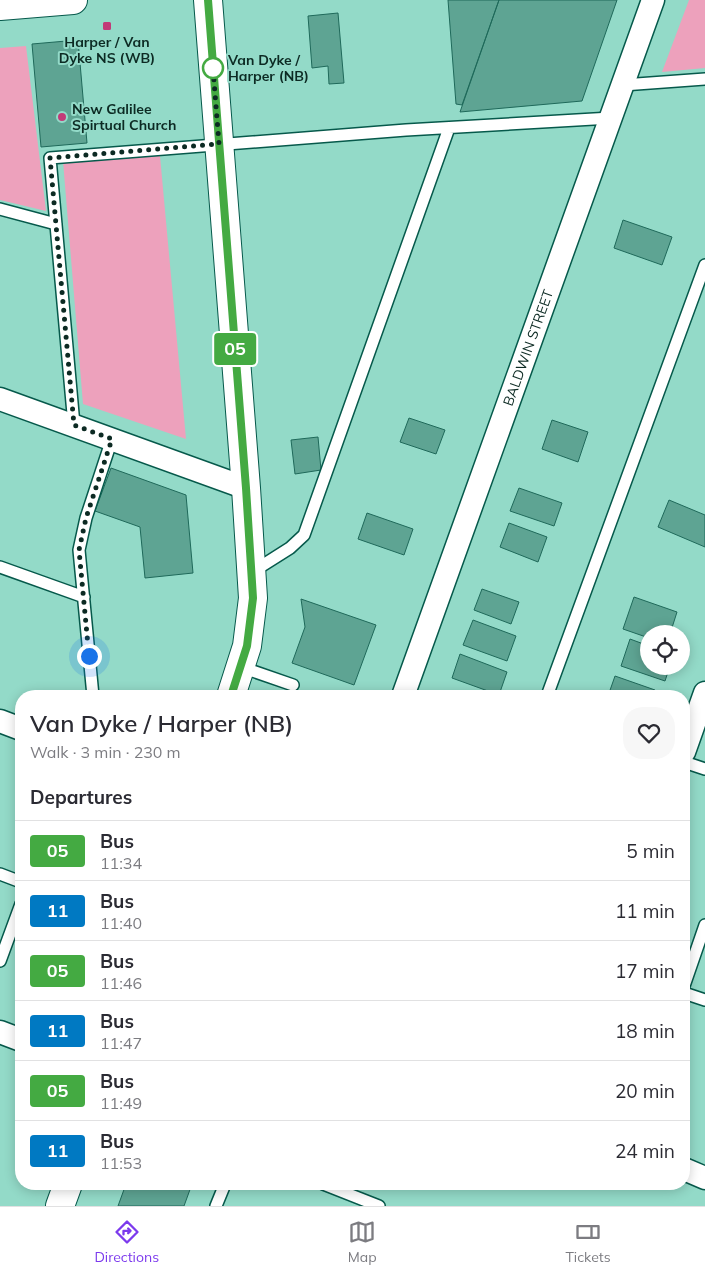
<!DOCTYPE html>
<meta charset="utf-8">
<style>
body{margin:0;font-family:Mulish,sans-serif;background:#f7f7f7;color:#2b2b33;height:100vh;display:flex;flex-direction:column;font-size:19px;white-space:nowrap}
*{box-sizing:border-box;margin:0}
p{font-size:16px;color:#7c7c81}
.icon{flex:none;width:28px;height:28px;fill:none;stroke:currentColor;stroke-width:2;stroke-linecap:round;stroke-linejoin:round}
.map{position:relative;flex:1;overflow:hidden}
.panel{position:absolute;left:15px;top:690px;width:675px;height:500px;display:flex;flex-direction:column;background:#fff;border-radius:20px;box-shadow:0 2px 12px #0003}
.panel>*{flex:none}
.badge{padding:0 10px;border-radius:4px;font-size:18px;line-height:32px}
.fabs{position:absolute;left:640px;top:625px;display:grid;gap:10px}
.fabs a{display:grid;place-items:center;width:50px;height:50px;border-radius:50%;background:#fff;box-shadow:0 2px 12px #0003;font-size:25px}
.you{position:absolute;width:25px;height:25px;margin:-12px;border:4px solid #fff;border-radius:50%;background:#1a73e8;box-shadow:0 0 0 8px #1a73e833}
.map>.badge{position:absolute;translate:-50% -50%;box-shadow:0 0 0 2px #fff}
h2{padding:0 15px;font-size:19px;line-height:45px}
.round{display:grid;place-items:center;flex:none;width:52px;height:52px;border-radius:20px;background:#f7f7f7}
.head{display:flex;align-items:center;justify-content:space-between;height:85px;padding:0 15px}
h1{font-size:24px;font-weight:600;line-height:38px}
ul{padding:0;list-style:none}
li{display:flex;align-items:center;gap:15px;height:60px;padding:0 15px;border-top:1px solid #e1e1e2}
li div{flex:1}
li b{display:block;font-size:19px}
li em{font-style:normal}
li .badge{min-width:55px;font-weight:700;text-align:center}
.tab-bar{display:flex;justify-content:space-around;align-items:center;height:70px;border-top:1px solid #e1e1e2;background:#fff;font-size:14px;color:#7c7c81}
.tab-bar a{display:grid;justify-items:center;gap:2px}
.tab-bar .active{color:#7c3aed}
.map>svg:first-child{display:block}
</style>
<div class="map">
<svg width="705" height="1206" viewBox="0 0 705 1206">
<rect width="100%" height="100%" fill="#93dac8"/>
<!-- green -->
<path fill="#eda1bc" d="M689 0H705V68L662 72Z
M26 46 46 211 0 200V48Z
M160 156 186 439 83 404 63 161Z"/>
<!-- building -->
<path fill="#5ea493" stroke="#1f695a" d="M448 0H499L462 105 456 104Z
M499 0H617L582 101 460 112Z
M338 13 344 83 329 84 328 66 312 68 308 16Z
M78 40 87 143 41 147 32 44Z
M623 220 672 237 662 265 614 248Z
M409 418 445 430 436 454 400 442Z
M552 420 588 432 578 462 542 449Z
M318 437 321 470 295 474 291 440Z
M111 468 186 495 193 573 145 578 140 527 95 511Z
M519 488 562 503 554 526 510 511Z
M669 500 705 515V547L658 527Z
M367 513 413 529 404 555 358 539Z
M509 523 547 537 538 562 500 547Z
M482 589 519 602 511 624 474 610Z
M634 597 677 612 670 634H649V638L623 629Z
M301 599 376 625 354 685 292 663 305 627Z
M473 620 516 636 507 661 463 645Z
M630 639 649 646V666H670L665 681 621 666Z
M460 654 507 672 499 695 452 678Z
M615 676 655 690 653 696H608Z
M126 1184H192L184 1206H118Z"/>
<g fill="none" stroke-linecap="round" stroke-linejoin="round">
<defs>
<path id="lane" d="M623 85 705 79
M0 209 56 224
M74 425 50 158 406 130 611 118
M0 567 84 597
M252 572 290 548 304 535 449 128
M241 667 293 685
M93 696 79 550 86 518 112 439
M547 696 705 265
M684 762 705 769
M0 874 21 882
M0 961 21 904
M684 986 705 925
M684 993 705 1000
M323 1184 379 1206
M216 1206 225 1184"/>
<g id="street">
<path d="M0 399 246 488"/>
<path id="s1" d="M403 696 653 0"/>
<path d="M0 721 21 729"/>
<path d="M684 752 705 693"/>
<path d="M0 1032 21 1040"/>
<path d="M684 1169 705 1178"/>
</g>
<path id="secondary" d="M0 6 73 0"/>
<path id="primary" d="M208 0 246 488 253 598 247 646 231 696
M60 1206 68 1184"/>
</defs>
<!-- lane casing -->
<use href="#lane" stroke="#06594b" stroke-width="14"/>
<!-- street casing -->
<use href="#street" stroke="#06594b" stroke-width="25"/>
<!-- secondary casing -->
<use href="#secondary" stroke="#06594b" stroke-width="30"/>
<!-- primary casing -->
<use href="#primary" stroke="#06594b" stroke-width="30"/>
<!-- lane -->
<use href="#lane" stroke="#fff" stroke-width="11"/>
<!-- street -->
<use href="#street" stroke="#fff" stroke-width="22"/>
<!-- secondary -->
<use href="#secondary" stroke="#fff" stroke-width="28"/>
<!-- primary -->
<use href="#primary" stroke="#fff" stroke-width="28"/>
</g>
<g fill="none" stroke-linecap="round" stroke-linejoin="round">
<defs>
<path id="line" d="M208 0 246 488 253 598 247 646 231 696"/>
</defs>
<!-- line casing -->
<use href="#line" stroke="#fff" stroke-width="11"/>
<!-- line -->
<use href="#line" stroke="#44aa42" stroke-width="8"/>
<!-- walk -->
<path stroke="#0c2a23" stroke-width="5" stroke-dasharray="0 9" d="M89 656 79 550 86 518 112 439 74 425 50 158 219 144 213 68"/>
</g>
<!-- markers -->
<g fill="#c23a78" stroke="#93dac8" stroke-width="2">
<rect x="102" y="21" width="10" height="10" rx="2.5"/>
<circle cx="62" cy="117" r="5"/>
</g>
<circle fill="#fff" stroke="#44aa42" stroke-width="2.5" cx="213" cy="68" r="10"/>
<g text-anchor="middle" stroke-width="4" stroke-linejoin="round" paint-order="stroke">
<!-- poi labels -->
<g font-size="14" font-weight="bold" fill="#0c2a23" stroke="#93dac8">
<text x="107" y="47">Harper / Van<tspan x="107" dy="16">Dyke NS (WB)</tspan></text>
<text x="72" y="114" text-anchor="start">New Galilee<tspan x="72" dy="16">Spirtual Church</tspan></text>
</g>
<!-- stop labels -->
<g font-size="14" font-weight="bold" fill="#0c2a23" stroke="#93dac8" text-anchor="start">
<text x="228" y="65">Van Dyke /<tspan x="228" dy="16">Harper (NB)</tspan></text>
</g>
<!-- street labels -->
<g font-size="14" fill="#0c2a23" stroke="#93dac8">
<text dy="5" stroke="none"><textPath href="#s1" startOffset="370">BALDWIN STREET</textPath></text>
</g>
</g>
</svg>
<div class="fabs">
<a><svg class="icon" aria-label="locate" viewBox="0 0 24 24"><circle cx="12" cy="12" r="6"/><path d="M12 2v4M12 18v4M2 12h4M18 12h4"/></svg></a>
</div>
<div class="you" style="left:89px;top:656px"></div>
<b class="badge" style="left:235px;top:349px;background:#44aa42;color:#fff">05</b>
<section class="panel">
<div class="head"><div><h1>Van Dyke / Harper (NB)</h1><p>Walk · 3 min · 230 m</p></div><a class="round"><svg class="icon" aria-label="heart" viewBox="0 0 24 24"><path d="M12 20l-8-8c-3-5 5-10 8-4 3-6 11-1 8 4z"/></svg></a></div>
<h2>Departures</h2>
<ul>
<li><span class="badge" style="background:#44aa42;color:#fff">05</span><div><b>Bus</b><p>11:34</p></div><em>5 min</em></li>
<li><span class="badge" style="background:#0079c2;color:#fff">11</span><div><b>Bus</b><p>11:40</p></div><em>11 min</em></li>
<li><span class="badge" style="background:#44aa42;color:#fff">05</span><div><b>Bus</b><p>11:46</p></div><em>17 min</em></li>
<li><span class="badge" style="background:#0079c2;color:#fff">11</span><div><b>Bus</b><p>11:47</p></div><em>18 min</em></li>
<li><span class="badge" style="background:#44aa42;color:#fff">05</span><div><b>Bus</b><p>11:49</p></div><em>20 min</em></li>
<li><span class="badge" style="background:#0079c2;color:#fff">11</span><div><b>Bus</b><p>11:53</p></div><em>24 min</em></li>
</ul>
</section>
</div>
<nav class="tab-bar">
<a class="active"><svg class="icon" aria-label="directions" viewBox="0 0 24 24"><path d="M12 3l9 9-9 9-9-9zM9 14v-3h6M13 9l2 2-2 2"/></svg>Directions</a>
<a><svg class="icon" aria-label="map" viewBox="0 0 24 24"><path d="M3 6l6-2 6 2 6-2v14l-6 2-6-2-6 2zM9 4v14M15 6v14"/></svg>Map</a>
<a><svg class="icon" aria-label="tickets" viewBox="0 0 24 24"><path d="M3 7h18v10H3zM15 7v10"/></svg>Tickets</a>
</nav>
